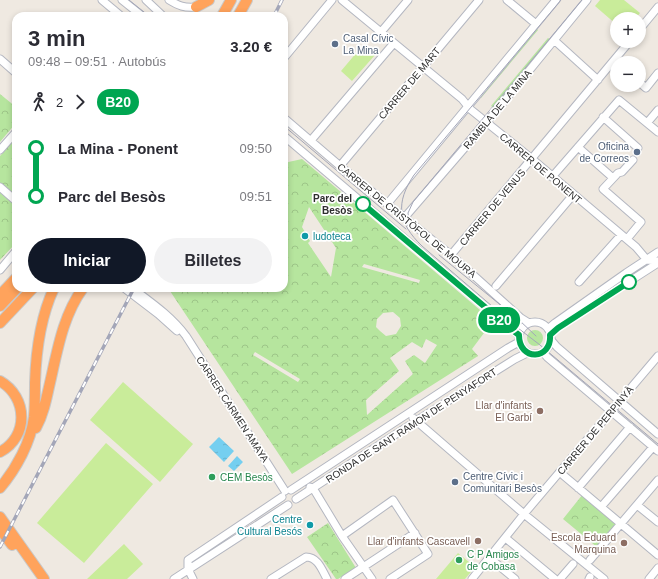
<!DOCTYPE html>
<html lang="es">
<meta charset="utf-8">
<style>
body{margin:0;font-family:Helvetica,sans-serif;background:#f2f2f3;color:#2b2b33;height:100vh;display:flex;flex-direction:column;font-size:15px;white-space:nowrap}
*{box-sizing:border-box;margin:0}
p{font-size:13px;color:#7c7c81}
.icon{flex:none;width:22px;height:22px;fill:none;stroke:currentColor;stroke-width:2;stroke-linecap:round;stroke-linejoin:round}
.map{position:relative;flex:1;overflow:hidden}
.side{position:absolute;left:12px;top:12px;width:276px;height:280px;display:flex;flex-direction:column;background:#fff;border-radius:12px;box-shadow:0 2px 6px #0003}
.side>*{flex:none}
.badge{padding:0 8px;border-radius:13px;font-size:14px;line-height:26px}
.fabs{position:absolute;left:610px;top:12px;display:grid;gap:8px}
.fabs a{display:grid;place-items:center;width:36px;height:36px;border-radius:50%;background:#fff;box-shadow:0 2px 6px #0003;font-size:20px}
.map>.badge{position:absolute;translate:-50% -50%;box-shadow:0 0 0 2px #fff}
.legs{display:flex;align-items:center;gap:6px;height:44px;padding:0 16px;font-size:13px}
.legs p{margin-inline-start:auto}
.overview{display:flex;align-items:center;justify-content:space-between;height:68px;padding:0 16px}
h1{font-size:22px;font-weight:600;line-height:30px}
.primary-button{display:flex;gap:8px;margin-top:auto;padding:8px 16px}
.primary-button a{flex:1;height:46px;border-radius:24px;background:#111827;color:#fff;font-size:16px;font-weight:600;line-height:46px;text-align:center}
.primary-button a+a{background:#f2f2f3;color:#2b2b33}
ul{padding:0 16px;list-style:none}
li{display:flex;align-items:center;gap:14px;height:48px;font-size:15px}
li i{display:grid;place-items:center;width:6px;height:100%;margin:0 5px;background:currentColor}
li i::after{content:'';width:10px;height:10px;margin:-5px;border:3px solid;border-radius:50%;background:#fff}
li p{margin-inline-start:auto}
li:first-child i{background:linear-gradient(#0000 50%,currentColor 0)}
li:last-child i{background:linear-gradient(currentColor 50%,#0000 0)}
.map>svg:first-child{display:block}
</style>
<div class="map">
<svg width="658" height="579" viewBox="0 0 658 579">
<defs>
<pattern id="park-crowns" width="20" height="18" patternUnits="userSpaceOnUse"><rect width="20" height="18" fill="#b6e59e"/><path d="M2 6a3 3 0 1 1 6 0M12 15a3 3 0 1 1 6 0" fill="none" stroke="#9dc588"/></pattern>
<pattern id="water-ripples" width="26" height="14" patternUnits="userSpaceOnUse"><rect width="26" height="14" fill="#75cff0"/><path d="M2 4q2-2 4 0t4 0M15 11q2-2 4 0t4 0" fill="none" stroke="#66b2ce"/></pattern>
</defs>
<rect width="100%" height="100%" fill="#efe9e1"/>
<!-- grass -->
<path fill="#b6e59e" d="M536 28 538 30 481 98 479 96Z
M548 38 551 40 494 108 491 106Z
M527 338a8 8 0 1 1 16 0a8 8 0 1 1-16 0Z"/>
<!-- park -->
<path fill="url(#park-crowns)" fill-rule="evenodd" d="M0 94 16 107V123L0 142Z
M16 138V243L0 260V156Z
M302 159 493 321 472 349 478 356 292 474 168 288H284V163ZM309 207 336 248 331 277 308 243 310 241 302 227ZM364 264 420 280 419 283 362 267ZM393 312 400 318 401 326 396 334 386 336 380 331 376 327 377 319 383 313ZM426 339 437 345 425 363 414 355 405 361 413 374 367 415 366 400 399 371 390 358 412 342 422 348ZM255 352 300 379 298 382 253 355Z
M583 494 618 523 598 548 563 519Z
M328 523 356 568 338 579H336L307 537Z"/>
<!-- pitch -->
<path fill="#c9ec9a" d="M600 0H624L640 13 635 19H617V25L595 6Z
M363 45 375 55 352 81 341 71Z
M123 382 193 444 160 482 90 420Z
M106 443 153 484 84 563 37 523Z
M124 544 143 564 127 579H87Z
M458 553 475 567 465 579H436Z"/>
<!-- water -->
<path fill="url(#water-ripples)" d="M219 437 234 451 224 462 209 447Z
M237 456 243 462 234 471 228 466Z"/>
<g fill="none" stroke-linecap="round" stroke-linejoin="round">
<defs>
<path id="minor" d="M102 0 121 16
M122 0 142 16
M146 0 163 16
M169 0C179 6 184 8 196 7
M342 0 462 99 470 109 532 159 636 247 647 260 658 261
M507 0 536 24
M639 30 658 7
M381 32 408 0
M554 40 598 80
M284 58 332 0
M0 59 16 73
M639 82 646 88 658 73
M603 117 638 148
M284 118 340 166 451 255 521 318 529 323
M647 123 658 110
M284 136 511 329 519 335
M313 138 394 43
M578 147 613 178
M0 150 16 132
M340 166 479 0
M552 177 619 100 658 132
M0 187 16 201
M388 203 556 0
M405 217 487 122 587 0
M627 239 641 222 603 189 618 173 622 172 633 160
M451 255 630 41
M0 270 16 251
M579 282 621 235
M496 286 573 195
M124 288 158 314 177 331
M132 288C152 303 171 316 186 336L285 491
M519 338a16 16 0 1 1 32 0a16 16 0 1 1-32 0Z
M548 329 555 323 626 273 658 252
M550 335 560 326 658 263
M551 340 557 347 658 434
M543 352 547 357 658 451
M413 418 524 514 604 579
M563 475 658 555
M310 487 313 488 342 536 372 579
M578 488 630 427
M291 490 508 348 519 342
M296 499 416 421 515 359 527 353
M637 505 658 522
M601 507 653 447
M342 536 393 500 428 554 390 579
M508 540 555 579
M492 560 515 579
M590 560 658 480
M188 569V560L282 497
M188 569 193 579
M174 579 288 505
M271 579 306 557C318 557 322 570 327 579
M345 579 415 533
M472 579 524 514 658 356
M560 579 573 564
M589 579 590 577
M649 579 658 568"/>
<path id="highway" d="M196 7 209 0
M222 16 231 0
M238 16 247 0
M0 295 16 278
M0 306 17 288
M0 323 33 288
M0 381C28 397 29 437 0 452
M36 428C43 415 46 401 49 387 57 353 62 317 83 288
M0 488C16 469 31 442 34 417 35 406 35 394 35 383 36 350 40 318 54 288
M0 517 44 579
M0 529 12 545"/>
</defs>
<!-- minor casing -->
<use href="#minor" stroke="#b4b7c1" stroke-width="9"/>
<!-- highway casing -->
<use href="#highway" stroke="#c9c9c9" stroke-width="12"/>
<!-- minor -->
<use href="#minor" stroke="#fff" stroke-width="7"/>
<!-- highway -->
<use href="#highway" stroke="#ffa35c" stroke-width="10"/>
<!-- tram -->
<path stroke="#a3a6b8" stroke-width="1" d="M129 0 149 16
M561 0 414 175C395 203 398 223 422 246L514 325 540 345 658 444
M284 126 406 229
M409 223 408 213 413 202 582 0
M439 255 519 320 536 336"/>
<defs>
<path id="rail" d="M274 16 282 0
M0 547 134 288"/>
</defs>
<!-- rail casing -->
<use href="#rail" stroke="#a3a6b8" stroke-width="3.5"/>
<!-- rail -->
<use href="#rail" stroke="#fff" stroke-width="2" stroke-dasharray="6" stroke-linecap="butt"/>
</g>
<g fill="none" stroke-linecap="round" stroke-linejoin="round">
<defs>
<path id="line-1" d="M363 204 511 329 519 335C519 362 552 360 550 335L558 328 629 282"/>
</defs>
<!-- line-1 casing -->
<use href="#line-1" stroke="#fff" stroke-width="9"/>
<!-- line-1 -->
<use href="#line-1" stroke="#00a651" stroke-width="6"/>
</g>
<!-- markers -->
<g fill="#5c6f8a" stroke="#fff" stroke-width="1.5">
<circle cx="335" cy="44" r="4"/>
<circle cx="637" cy="152" r="4"/>
<circle cx="455" cy="482" r="4"/>
</g>
<g fill="#fff" stroke="#00a651" stroke-width="2">
<circle cx="363" cy="204" r="7"/>
<circle cx="629" cy="282" r="7"/>
</g>
<g fill="#0f9aa8" stroke="#fff" stroke-width="1.5">
<circle cx="305" cy="236" r="4"/>
<circle cx="310" cy="525" r="4"/>
</g>
<g fill="#8d6e63" stroke="#fff" stroke-width="1.5">
<circle cx="540" cy="411" r="4"/>
<circle cx="478" cy="541" r="4"/>
<circle cx="624" cy="543" r="4"/>
</g>
<g fill="#2e9e5b" stroke="#fff" stroke-width="1.5">
<circle cx="212" cy="477" r="4"/>
<circle cx="459" cy="560" r="4"/>
</g>
<g text-anchor="middle" stroke-width="3.5" stroke-linejoin="round" paint-order="stroke">
<!-- service labels -->
<g font-size="10" fill="#4e5e75" stroke="#fff" text-anchor="start">
<text x="343" y="42">Casal Cívic<tspan x="343" dy="12">La Mina</tspan></text>
<text x="629" y="150" text-anchor="end">Oficina<tspan x="629" dy="12">de Correos</tspan></text>
<text x="463" y="480">Centre Cívic i<tspan x="463" dy="12">Comunitari Besòs</tspan></text>
</g>
<!-- street labels -->
<g font-size="10" fill="#2e2e2e" stroke="#fff">
<text transform="translate(409 83) rotate(-50)" y="4">CARRER DE MART</text>
<text transform="translate(497 109) rotate(-50)" y="4">RAMBLA DE LA MINA</text>
<text transform="translate(541 168) rotate(40)" y="4">CARRER DE PONENT</text>
<text transform="translate(492 207) rotate(-50)" y="4">CARRER DE VENUS</text>
<text transform="translate(407 220) rotate(39)" y="4">CARRER DE CRISTÒFOL DE MOURA</text>
<text transform="translate(233 409) rotate(57)" y="4">CARRER CARMEN AMAYA</text>
<text transform="translate(411 425) rotate(-33)" y="4">RONDA DE SANT RAMON DE PENYAFORT</text>
<text transform="translate(595 430) rotate(-50)" y="4">CARRER DE PERPINYÀ</text>
</g>
<!-- stop labels -->
<g font-size="10" font-weight="bold" fill="#2e2e2e" stroke="#fff" text-anchor="end">
<text x="352" y="202">Parc del<tspan x="352" dy="12">Besòs</tspan></text>
</g>
<!-- culture labels -->
<g font-size="10" fill="#0d838f" stroke="#fff" text-anchor="start">
<text x="313" y="240">ludoteca</text>
<text x="302" y="523" text-anchor="end">Centre<tspan x="302" dy="12">Cultural Besós</tspan></text>
</g>
<!-- education labels -->
<g font-size="10" fill="#785e54" stroke="#fff" text-anchor="end">
<text x="532" y="409">Llar d'infants<tspan x="532" dy="12">El Garbí</tspan></text>
<text x="616" y="541">Escola Eduard<tspan x="616" dy="12">Marquina</tspan></text>
<text x="470" y="545">Llar d'infants Cascavell</text>
</g>
<!-- leisure labels -->
<g font-size="10" fill="#27864d" stroke="#fff" text-anchor="start">
<text x="220" y="481">CEM Besòs</text>
<text x="467" y="558">C P Amigos<tspan x="467" dy="12">de Cobasa</tspan></text>
</g>
</g>
</svg>
<div class="fabs">
<a>+</a>
<a>−</a>
</div>
<b class="badge" style="left:499px;top:320px;background:#00a651;color:#fff">B20</b>
<section class="side">
<div class="overview"><div><h1>3 min</h1><p>09:48 – 09:51 · Autobús</p></div><b>3.20 €</b></div>
<div class="legs"><svg class="icon" aria-label="walk" viewBox="0 0 24 24"><circle cx="13" cy="4" r="2"/><path d="M13 8l-2 6 4 7M11 14l-3 7M7 12l3-4h3l4 4"/></svg>2<svg class="icon" aria-label="forward" viewBox="0 0 24 24"><path d="M9 5l7 7-7 7"/></svg><b class="badge" style="background:#00a651;color:#fff">B20</b></div>
<ul>
<li><i style="color:#00a651"></i><b>La Mina - Ponent</b><p>09:50</p></li>
<li><i style="color:#00a651"></i><b>Parc del Besòs</b><p>09:51</p></li>
</ul>
<div class="primary-button"><a>Iniciar</a><a>Billetes</a></div>
</section>
</div>
